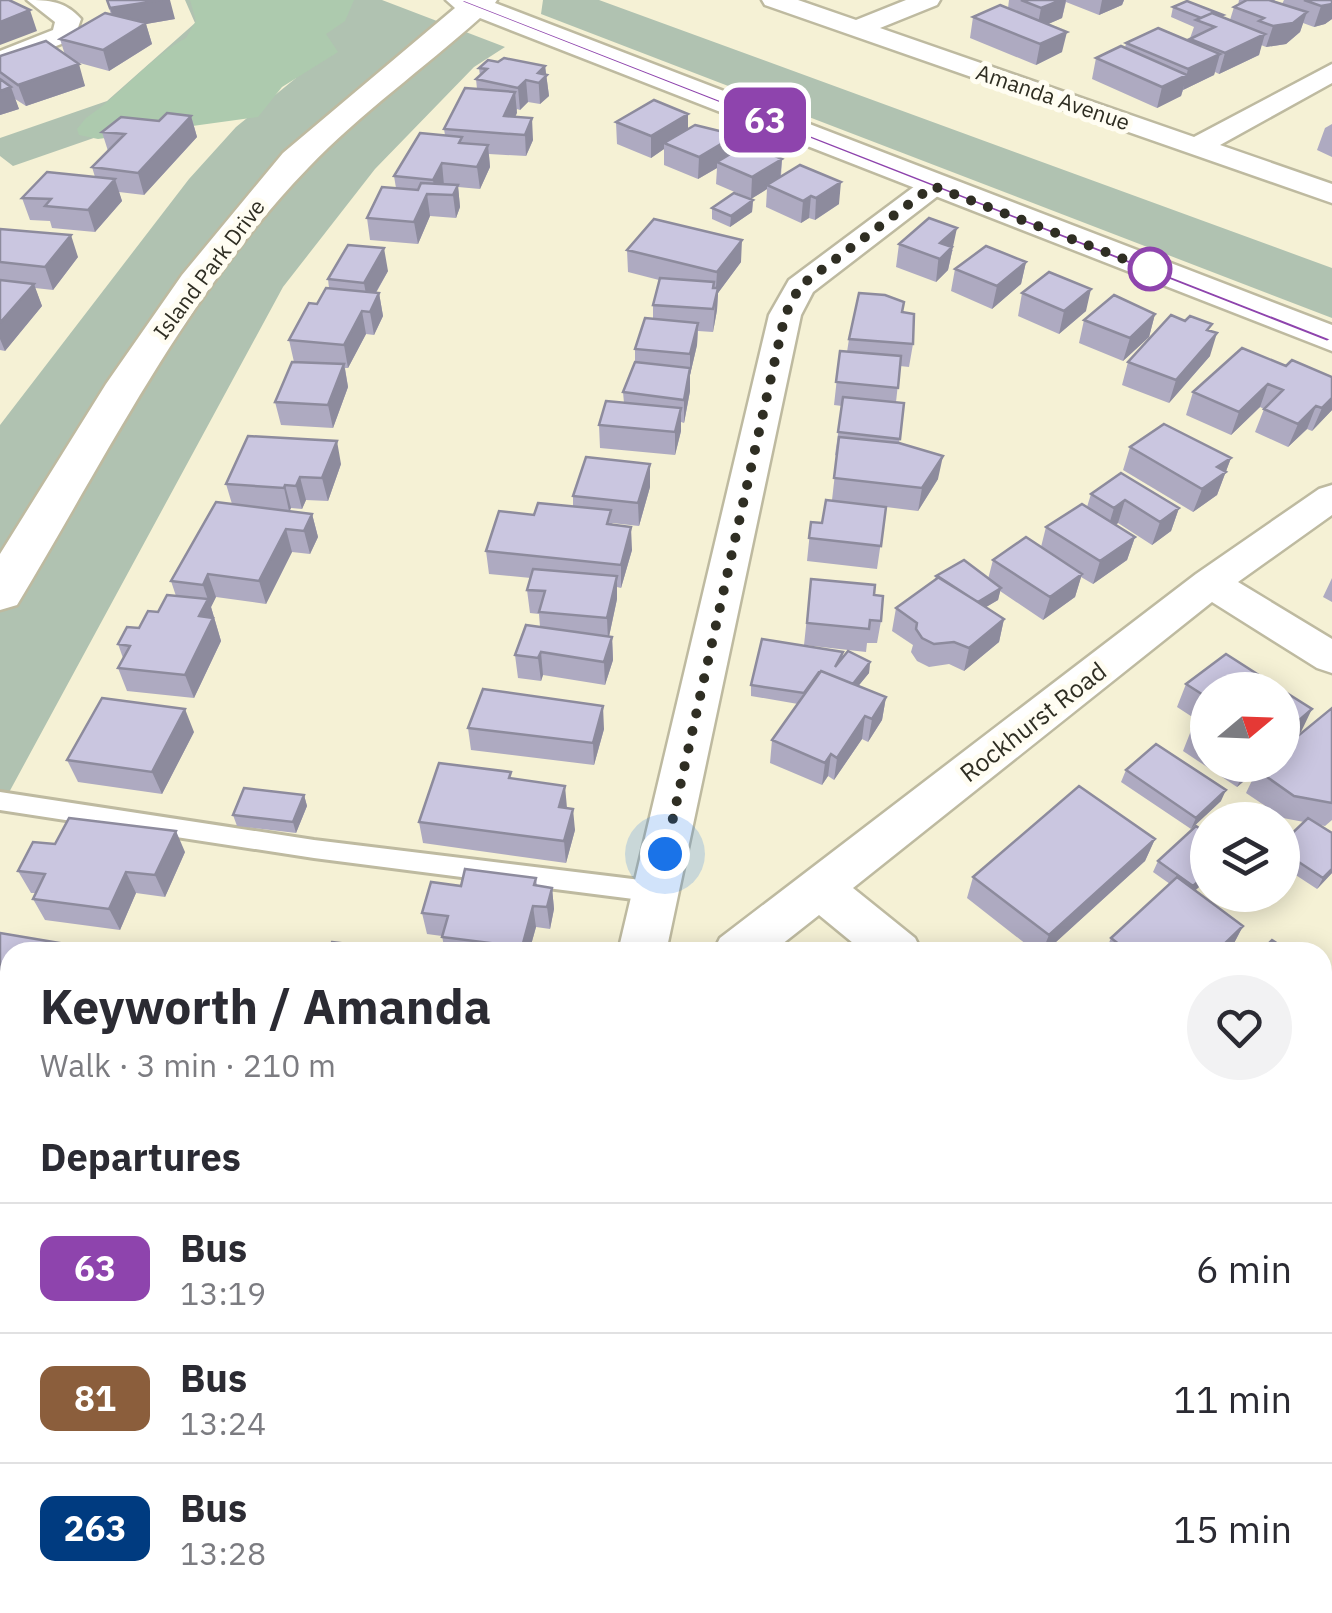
<!DOCTYPE html>
<meta charset="utf-8">
<style>
body{margin:0;font-family:"IBM Plex Sans",sans-serif;background:#f2f2f3;color:#2b2b33;height:100vh;display:flex;flex-direction:column;font-size:38px;white-space:nowrap}
*{box-sizing:border-box;margin:0}
p{font-size:32px;color:#7c7c81}
.icon{flex:none;width:55px;height:55px;fill:none;stroke:currentColor;stroke-width:2;stroke-linecap:round;stroke-linejoin:round}
.map{position:relative;flex:1;overflow:hidden}
.details{position:absolute;left:0px;top:942px;width:1332px;height:672px;display:flex;flex-direction:column;background:#fff;border-radius:30px 30px 0 0;box-shadow:0 5px 25px #0003}
.details>*{flex:none}
.badge{padding:0 20px;border-radius:15px;font-size:35px;line-height:65px}
.needle{width:65px;rotate:71deg}
.controls{position:absolute;left:1190px;top:672px;display:grid;gap:20px}
.controls a{display:grid;place-items:center;width:110px;height:110px;border-radius:50%;background:#fff;box-shadow:0 5px 25px #0003;font-size:50px}
.you{position:absolute;width:50px;height:50px;margin:-25px;border:8px solid #fff;border-radius:50%;background:#1a73e8;box-shadow:0 0 0 15px #1a73e833}
.map>.badge{position:absolute;translate:-50% -50%;box-shadow:0 0 0 5px #fff}
h2{padding:0 40px;font-size:38px;line-height:90px}
.round{display:grid;place-items:center;flex:none;width:105px;height:105px;border-radius:52px;background:#f2f2f3}
.headline{display:flex;align-items:center;justify-content:space-between;height:170px;padding:0 40px}
h1{font-size:48px;font-weight:700;line-height:75px}
ul{padding:0;list-style:none}
li{display:flex;align-items:center;gap:30px;height:130px;padding:0 40px;border-top:2px solid #e1e1e2}
li div{flex:1}
li b{display:block;font-size:38px}
li em{font-style:normal}
li .badge{min-width:110px;font-weight:700;text-align:center}
.map>svg:first-child{display:block}
</style>
<div class="map">
<svg width="1332" height="1613" viewBox="0 0 1332 1613">
<rect width="100%" height="100%" fill="#f5f1d5"/>
<!-- green -->
<path fill="#b0c2b1" d="M185 0H382L505 47 474 67 375 169 283 287 0 809V425L189 179 236 127 296 78 261 80 13 166 0 156V138L107 101 195 23Z
M543 0H599L1332 268V318L541 14Z"/>
<!-- forest -->
<path fill="#adcaae" d="M190 0H354L345 21 326 34 338 52 282 87 258 117 98 139 79 135 77 129 86 118C122 94 150 57 186 38L196 21Z"/>
<g fill="none" stroke-linecap="round" stroke-linejoin="round">
<defs>
<path id="lane" d="M0 792 314 840 657 882 665 885 669 892 665 899 657 902 314 858 0 810Z"/>
<path id="street" d="M27 0C49 0 65 1 81 19L74 39 0 68V51L53 30 55 22Z
M762 0H798L856 20 906 0H940L937 5 880 28 1194 137 1332 64V83L1220 145 1332 184V203L765 5Z
M933 177 943 180 948 186 943 192 813 292 801 315 666 952H618L769 315 789 280 923 180Z
M1332 485V515L1238 582 1332 639V673L1317 668 1212 602 853 888 915 938 922 952H864L819 915 772 952H713L720 938 1196 574 1319 489Z
M1322 1276 1332 1280V1341L1322 1337Z
M10 1498V1566L0 1570V1503Z
M433 1605H500L504 1613H437Z"/>
<path id="secondary" d="M446 0H497L495 3 1332 325V351L480 18C423 69 361 113 308 168 186 294 107 456 17 605L0 610V554L106 384 182 275 283 153 455 8Z"/>
</defs>
<!-- lane casing -->
<use href="#lane" stroke="#bebaa0" stroke-width="6"/>
<!-- street casing -->
<use href="#street" stroke="#bebaa0" stroke-width="5"/>
<!-- secondary casing -->
<use href="#secondary" stroke="#bebaa0" stroke-width="5"/>
<!-- lane -->
<use href="#lane" fill="#fff" fill-rule="evenodd"/>
<!-- street -->
<use href="#street" fill="#fff" fill-rule="evenodd"/>
<!-- secondary -->
<use href="#secondary" fill="#fff" fill-rule="evenodd"/>
</g>
<!-- wall -->
<path fill="#aeaac1" d="M107 0 175 19 146 24 152 44 109 71 76 62 85 86 26 106 15 99 19 109 0 115V56L65 55 60 39 111 15Z
M1009 0H1124L1122 5 1099 15 1066 2 1062 18 1048 24 1062 52 1036 65 970 38 973 17 1008 8Z
M1239 0H1275L1274 2 1282 4 1284 0H1332V19L1325 24 1314 27 1303 23 1300 32 1286 44 1266 47 1261 45 1259 55 1219 74 1215 72 1214 75 1183 90 1181 96 1157 108 1092 79 1096 58 1125 48 1126 43 1189 41 1194 27 1171 17 1173 7 1223 15V17L1230 20 1234 7 1238 5Z
M498 62 545 66 549 96 540 104 528 102 520 110 517 109 515 117 533 140 526 156 489 154 490 167 480 189 458 187 460 207 456 218 430 216 418 244 370 240 367 218 396 188 394 176 445 135 444 129 477 89 476 79 480 76 479 68Z
M688 114V129L735 151 782 159 781 177 839 204 815 220 809 218 801 223 766 207 767 189 751 199 716 184 717 168 698 179 664 165V149L651 158 617 144 616 122Z
M191 116 197 137 144 195 119 192 122 201 95 232 52 228 50 221 30 220 22 198 95 177 92 167 108 151 102 132Z
M1332 124V157L1317 150 1325 128Z
M753 200 752 212 730 227 712 219V208Z
M0 229 78 257 53 290 35 288 42 306 5 351 0 350Z
M899 244 953 250 952 252 948 270 936 282 896 267Z
M627 250 741 262 718 293 717 310 713 332 698 331 697 345 690 375V391L684 423 681 422V431L675 455 600 448 599 425 624 403 623 392 635 362V349L653 319V305L659 280 628 272Z
M1026 262 1021 284 992 309 951 291 955 269Z
M388 271 376 293H379L383 316 374 335 366 334 348 368H345L348 387 333 428 281 425 275 402 294 362 289 340 329 288 328 279Z
M1022 293 1086 311 1059 334 1018 316Z
M902 312 913 344 909 367 900 366 896 402 904 403 899 443 938 479 918 511 886 507 877 569 807 561 811 522 822 523 832 500 837 456 835 455 842 406 834 405 840 351 847 352 849 339Z
M1155 314 1149 337 1123 361 1079 343 1084 320Z
M1210 331V356L1169 403 1122 385 1128 362Z
M1286 366 1332 377V410L1312 431 1307 429 1288 447 1255 432 1264 409 1260 407 1231 435 1186 415 1193 392Z
M1130 447 1231 458 1217 495 1193 512 1123 470Z
M341 464 328 501 306 500 302 509 291 508 290 511 312 514 318 537 310 554 292 552 266 604 216 597 211 607 221 641 194 698 127 691 118 668 123 658 118 644 176 596 171 581 232 504 226 484Z
M650 464V487L639 526 612 523 632 550 621 588 617 587V599L609 637H612L613 660 605 685 543 675 541 681 518 678 515 655 540 627 539 614 530 613 527 590 531 578 489 574 486 551 534 515 573 506V496Z
M1091 494 1179 508 1171 531 1152 545 1118 523 1115 525 1135 537 1127 560 1093 584 1081 577 1075 597 1043 620 1000 591 998 600 986 607 1004 619 999 642 964 671 949 664 929 667 917 661 911 652 913 645 892 631 896 608 935 580 936 576 988 579 993 560 1041 547 1046 527 1087 507Z
M1332 578V602L1323 597Z
M811 579 881 621 877 643H867L866 652 804 645Z
M843 652 842 658 870 662 869 673 858 686 886 697 882 720 868 742 862 739 834 780 828 776 822 785 770 763 772 740 798 704 751 696V685Z
M1186 684 1208 690V765H1263L1237 787 1183 751 1192 728 1200 722 1177 707Z
M1332 708V820L1325 826 1320 825 1332 873 1317 889 1282 866V843L1304 822 1283 818 1246 793 1257 770Z
M468 728 604 729 594 765 471 750Z
M194 732 162 794 78 782 67 760Z
M1126 770 1221 801 1191 829 1121 782Z
M512 778 567 808 575 830 566 863 423 843 419 822Z
M304 795 307 806 296 833 237 826 233 815Z
M1155 839 1145 861 1045 952H1036L967 898 973 877Z
M55 844 185 852 165 897 136 893 120 930 45 920 33 899 36 893H31L18 871Z
M1158 861 1208 879 1195 890 1243 926 1232 947 1226 952H1105L1111 938 1170 884 1153 872Z
M536 878 537 886 552 888 554 909 550 929 536 927 529 952H445L442 936 427 934 422 913 461 886Z
M0 933 10 952V1071L0 1069Z
M0 1088 10 1090V1256L0 1254Z
M1332 1108V1199L1331 1200 1322 1193V1118Z
M1332 1503V1613H1288L1280 1605H1322V1516Z
M628 1605H751L743 1613H634Z"/>
<!-- shaded-wall -->
<path fill="#8d8b9d" d="M162 0H170L175 19 146 24 152 44 109 71 103 50 116 28 110 8Z
M1061 0H1066L1062 18 1037 29 1041 8Z
M1102 0H1124L1122 5 1099 15Z
M1332 4V19L1325 24 1314 27 1321 6Z
M30 10 37 31 0 45V22Z
M1307 12 1300 32 1286 44 1266 47 1273 26Z
M1067 32 1062 52 1036 65 1040 44Z
M1265 34 1259 55 1219 74 1225 53Z
M1220 54 1214 75 1183 90 1188 69Z
M79 64 85 86 26 106 18 85Z
M545 66 549 96 540 104 538 73Z
M1187 75 1181 96 1157 108 1162 87Z
M526 80 528 102 520 110 518 88Z
M11 87 19 109 0 115V91Z
M515 92 517 113 508 133 504 116Z
M688 114V135L664 143V149L651 158V136Z
M191 116 197 137 144 195 138 173Z
M532 118 533 140 526 156 525 135Z
M736 135 735 157 717 162V168L698 179 699 157Z
M488 145 490 167 480 189 477 167Z
M782 159 780 180 767 185V189L751 199 752 177Z
M442 163 444 185 435 194 433 180Z
M115 179 122 201 95 232 88 210Z
M841 182 839 204 815 220 816 198Z
M458 185 460 207 456 218 453 195Z
M427 194 430 216 418 244 414 222Z
M811 196 809 218 801 223 803 201Z
M753 200 752 212 730 227 731 216Z
M957 228 948 270 936 282 940 243Z
M71 235 78 257 53 290 45 267Z
M742 240 741 262 718 293 717 310 713 332 717 272Z
M384 248 388 271 368 306 364 283Z
M1026 262 1021 284 992 309 997 286Z
M34 284 42 306 5 351 0 339V323Z
M1091 289 1086 311 1059 334 1064 311Z
M379 293 383 316 374 335 370 312Z
M362 311 366 334 348 368 344 345Z
M1155 314 1149 337 1123 361 1130 338Z
M698 323 697 345 690 375V391L684 423V400L690 371V354Z
M1217 333 1210 356 1169 403 1176 380Z
M344 364 348 387 333 428 328 405Z
M1268 384 1260 407 1231 435 1239 412Z
M1332 398V410L1312 431 1322 408Z
M1316 406 1307 429 1288 447 1298 424Z
M681 408V431L675 455V432Z
M337 441 341 464 328 501 322 478Z
M943 456 938 479 918 511 922 488Z
M1231 458 1217 495 1193 512 1202 489 1217 467Z
M650 464V487L639 526 638 503Z
M300 477 306 500 302 509 296 486Z
M285 485 291 508 289 511 284 488Z
M1125 500 1118 523 1107 531 1114 508Z
M1179 508 1171 531 1152 545 1160 522Z
M312 514 318 537 310 554 304 531Z
M631 527 632 550 621 588V565Z
M286 529 292 552 266 604 259 581Z
M1135 537 1127 560 1093 584 1100 561Z
M208 574 216 597 211 607 221 641 194 698 185 675 199 616 208 600 203 585Z
M1082 574 1075 597 1043 620 1050 597Z
M617 576V599L608 641 607 618Z
M1001 588 998 600 971 616 973 605Z
M1004 619 999 642 964 671 969 648Z
M612 637 613 660 605 685 604 662Z
M541 652 543 675 541 681 538 658Z
M870 662 869 673 851 695 853 684Z
M886 697 882 720 868 742 872 719Z
M603 706 604 729 594 765 593 743Z
M185 709 194 732 162 794 152 772Z
M1312 709 1301 732 1282 748V735Z
M865 716 862 739 834 780 837 758Z
M831 754 828 776 822 785 825 763Z
M1247 765H1263L1237 787Z
M565 786 567 808 559 807Z
M1226 790 1221 801 1191 829 1196 818Z
M304 795 307 806 296 833 293 822Z
M573 809 575 830 566 863 564 841Z
M176 831 185 852 165 897 155 875Z
M1155 839 1145 861 1045 952H1042L1049 935Z
M1332 869V873L1317 889 1323 878Z
M126 872 136 893 120 930 109 909Z
M1208 873V879L1188 897 1193 886Z
M552 888 554 909 550 929 547 907Z
M533 906 536 927 529 952H523L522 947Z
M1243 926 1232 947 1226 952H1216Z
M10 1214V1253L0 1242V1235Z
M218 1605H223L228 1613H223Z
M743 1605H751L743 1613H735Z"/>
<!-- building -->
<path fill="#cac6e0" stroke="#8d8b9d" stroke-width="2.5" d="M0 0H9L30 10 0 22Z
M107 0H162L110 8Z
M1021 0H1061L1041 8Z
M1247 0H1269L1307 12 1293 23 1273 26 1259 21 1264 18 1234 7Z
M1304 0H1332V4L1321 6Z
M1187 1 1223 15 1220 16 1212 13 1201 18 1173 7Z
M1000 5 1067 32 1040 44 973 17Z
M105 13 146 23 103 50 60 39Z
M1212 13 1265 34 1225 53 1190 39 1215 27 1196 20Z
M1158 28 1220 54 1188 69 1126 43Z
M46 41 79 64 18 85 0 72V56Z
M1121 46 1187 75 1162 87 1096 58Z
M504 58 545 66 538 73 547 75 539 83 526 80 518 88 476 79 487 69 479 68 488 60 498 62Z
M0 79 11 87 0 91Z
M465 88 515 92 504 116 532 118 525 135 444 129Z
M654 100 688 114 651 136 616 122Z
M167 113 191 116 138 173 92 167 125 134 102 132 121 117 159 121Z
M695 125 736 135 699 157 664 143Z
M420 133 462 137 459 143 488 145 477 167 442 163 433 180 394 176Z
M747 144 782 159 752 177 717 162Z
M800 165 841 182 816 198 811 196 803 201 767 185Z
M47 172 115 179 88 210 45 206 51 199 22 198Z
M421 183 458 185 453 195 427 194 414 222 367 218 382 187 418 190Z
M734 193 753 200 731 216 712 208Z
M929 218 957 228 940 243 952 247 940 259 899 244Z
M654 219 742 240 717 272 627 250Z
M0 229 71 235 45 267 0 262Z
M348 245 384 248 364 283 328 279Z
M986 246 1026 262 997 286 955 269Z
M1049 272 1091 289 1064 311 1022 293Z
M660 278 714 282 713 288H718L713 309 653 305Z
M0 280 34 284 0 323Z
M326 288 379 293 370 312 362 311 344 345 289 340 309 303 317 304Z
M859 293 885 295 904 302 902 312 914 314 913 344 849 339Z
M1114 295 1155 314 1130 338 1084 320Z
M1171 315 1185 321 1190 316 1212 324 1207 330 1217 333 1176 380 1128 362Z
M645 318 698 323 690 354 635 349Z
M1242 348 1286 366 1292 360 1332 377V398L1322 408 1316 406 1298 424 1264 409 1283 390 1268 384 1239 412 1193 392Z
M840 351 901 356 898 388 836 382Z
M292 362 344 364 328 405 275 402Z
M635 362 690 368 684 400 623 392Z
M843 397 904 403 900 439 838 432Z
M606 401 681 408 675 432 599 425Z
M1164 424 1231 458 1217 467 1226 472 1202 489 1130 447Z
M248 436 337 441 322 478 300 477 296 486 285 485 284 488 226 484Z
M839 437 899 443 943 456 922 488 834 478Z
M586 457 650 464 638 503 573 496Z
M1121 473 1179 508 1160 522 1125 500 1114 508 1091 494Z
M826 500 886 507 881 546 809 538 811 522 822 523Z
M216 502 312 514 304 531 286 529 259 581 208 574 203 585 171 581Z
M538 503 611 510 607 524 631 527 621 565 486 551 499 511 534 515Z
M1082 504 1135 537 1100 561 1046 527Z
M1026 537 1082 574 1050 597 993 560Z
M964 560 1001 588 978 602 936 576Z
M533 569 617 576 607 618 539 612 545 591 527 590Z
M939 577 1004 619 969 648 954 642 934 644 922 638 916 629 917 623 896 608Z
M811 579 875 585 874 595 883 596 881 621 870 620 869 629 807 623Z
M167 595 208 599 199 616 213 618 185 675 118 668 130 646 118 644 127 627 139 628 148 611 158 612Z
M526 625 612 637 604 662 541 652 538 658 515 655Z
M762 639 843 652 835 667 848 651 870 662 853 684 821 671 819 672 804 693 751 685Z
M1226 654 1282 690H1208V698L1186 684Z
M821 671 886 697 872 719 865 716 837 758 831 754 825 763 772 740Z
M483 689 603 706 593 743 468 728Z
M1282 690 1312 709 1282 735Z
M102 698 185 709 152 772 67 760Z
M1332 708V803L1294 796 1257 770 1264 765H1282V749Z
M1208 716V738L1192 728Z
M1156 744 1226 790 1196 818 1126 770Z
M439 763 511 772 509 778 565 786 559 807 573 809 564 841 419 822Z
M1079 786 1155 839 1049 935 973 877Z
M244 788 304 795 293 822 233 815Z
M69 818 176 831 155 875 126 872 109 909 33 899 45 874 18 871 33 842 55 844Z
M1308 818 1332 833V869L1323 878 1282 851V843Z
M1196 826 1208 834V873L1193 886 1158 861Z
M465 869 536 878 534 885 552 888 547 907 533 906 522 947 442 937 448 916 422 913 431 882 461 886Z
M1177 877 1243 926 1216 952H1129L1111 938Z
M0 933 77 946 73 952H10V1054L0 1052Z
M1272 940 1290 952H1260Z
M332 942 412 952H329Z
M1322 1041 1332 1048V1101L1322 1112Z
M0 1088 10 1090V1214L0 1235Z
M1332 1108V1171L1322 1163V1118Z
M1332 1514V1613H1316L1308 1605H1322V1527Z
M121 1605H218L223 1613H111Z
M634 1605H743L735 1613H641Z
M761 1605H853L857 1610 855 1613H753Z
M891 1605H929L936 1613H884Z"/>
<!-- line -->
<path fill="#8e44ad" stroke="#fff" stroke-width="2.5" d="M456 0H465L1332 339 1327 342Z"/>
<g fill="none" stroke-linecap="round" stroke-linejoin="round">
<!-- walk -->
<path stroke="#2f2e23" stroke-width="10" stroke-dasharray="0 18" d="M665 854 785 315 800 286 933 186 1150 269"/>
</g>
<!-- markers -->
<circle fill="#fff" stroke="#8e44ad" stroke-width="5" cx="1150" cy="269" r="20"/>
<g text-anchor="middle" stroke-width="10" stroke-linejoin="round" paint-order="stroke">
<!-- far-street labels -->
<g font-size="22" fill="#2f2e23" stroke="#fffdf2">
<text transform="translate(1053 97) rotate(19)" y="8">Amanda Avenue</text>
<text transform="translate(209 269) rotate(-53)" y="8">Island Park Drive</text>
</g>
<!-- street labels -->
<g font-size="25" fill="#2f2e23" stroke="#fffdf2">
<text transform="translate(1033 722) rotate(-38)" y="9">Rockhurst Road</text>
</g>
</g>
</svg>
<div class="controls">
<a><svg class="needle" viewBox="-14 -14 28 28"><path d="M0-13l5 13h-10z" fill="#e53935"/><path d="M0 13l5-13h-10z" fill="#7c7c81"/></svg></a>
<a><svg class="icon" aria-label="layers" viewBox="0 0 24 24"><path d="M12 4l9 5-9 5-9-5zM3 14l9 5 9-5"/></svg></a>
</div>
<div class="you" style="left:665px;top:854px"></div>
<b class="badge" style="left:765px;top:120px;background:#8e44ad;color:#fff">63</b>
<section class="details">
<div class="headline"><div><h1>Keyworth / Amanda</h1><p>Walk · 3 min · 210 m</p></div><a class="round"><svg class="icon" aria-label="heart" viewBox="0 0 24 24"><path d="M12 20l-8-8c-3-5 5-10 8-4 3-6 11-1 8 4z"/></svg></a></div>
<h2>Departures</h2>
<ul>
<li><span class="badge" style="background:#8e44ad;color:#fff">63</span><div><b>Bus</b><p>13:19</p></div><em>6 min</em></li>
<li><span class="badge" style="background:#8b5e3c;color:#fff">81</span><div><b>Bus</b><p>13:24</p></div><em>11 min</em></li>
<li><span class="badge" style="background:#003b80;color:#fff">263</span><div><b>Bus</b><p>13:28</p></div><em>15 min</em></li>
</ul>
</section>
</div>
